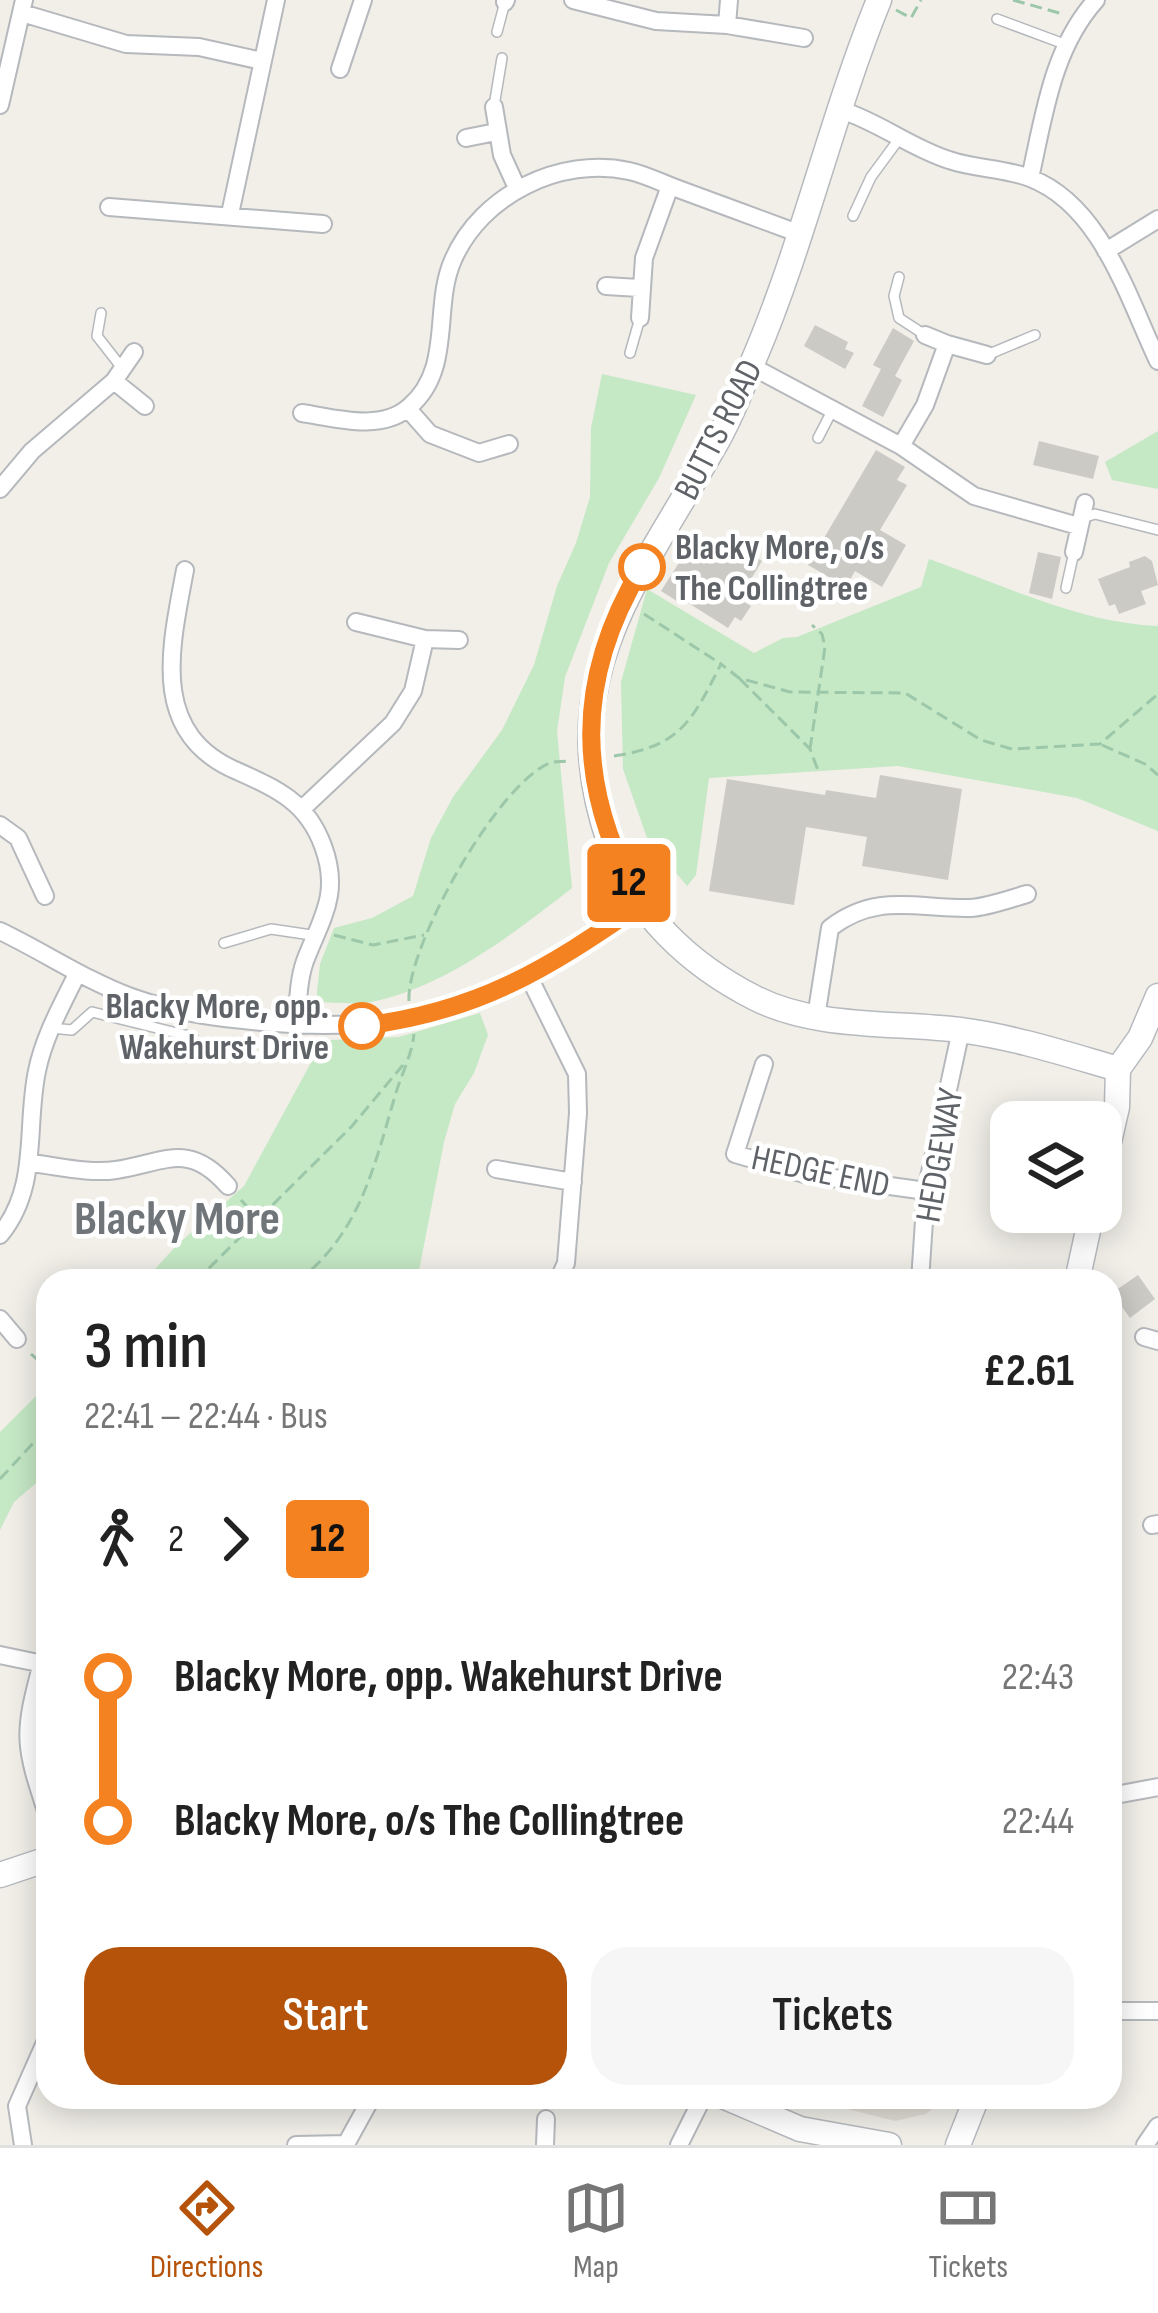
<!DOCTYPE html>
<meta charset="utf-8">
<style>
body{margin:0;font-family:"Sofia Sans Condensed",sans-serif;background:#f6f6f6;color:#222;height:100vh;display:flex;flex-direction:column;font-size:45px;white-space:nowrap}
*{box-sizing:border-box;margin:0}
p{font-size:39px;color:#767676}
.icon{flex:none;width:66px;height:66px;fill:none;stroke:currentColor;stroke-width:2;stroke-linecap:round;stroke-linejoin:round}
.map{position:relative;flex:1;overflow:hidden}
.sheet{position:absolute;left:36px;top:1269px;width:1086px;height:840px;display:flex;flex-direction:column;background:#fff;border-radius:36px;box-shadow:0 6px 30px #0003}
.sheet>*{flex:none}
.badge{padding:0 24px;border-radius:9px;font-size:42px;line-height:78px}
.controls{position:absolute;left:990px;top:1101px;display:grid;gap:24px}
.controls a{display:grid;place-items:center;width:132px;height:132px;border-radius:24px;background:#fff;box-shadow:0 6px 30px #0003;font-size:60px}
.map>.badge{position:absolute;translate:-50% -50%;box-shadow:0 0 0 6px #fff}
.legs{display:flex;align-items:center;gap:18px;height:132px;padding:0 48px;font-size:39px}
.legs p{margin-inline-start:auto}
.summary{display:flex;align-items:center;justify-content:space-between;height:204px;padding:0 48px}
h1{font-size:66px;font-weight:600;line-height:90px}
.cta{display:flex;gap:24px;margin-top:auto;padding:24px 48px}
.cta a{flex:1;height:138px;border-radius:36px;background:#b45309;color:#fff;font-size:48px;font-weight:600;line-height:138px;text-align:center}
.cta a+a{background:#f6f6f6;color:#222}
ul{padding:0 48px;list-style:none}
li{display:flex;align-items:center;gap:42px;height:144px;font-size:45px}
li i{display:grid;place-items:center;width:18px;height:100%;margin:0 15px;background:currentColor}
li i::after{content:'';width:30px;height:30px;margin:-15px;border:9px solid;border-radius:50%;background:#fff}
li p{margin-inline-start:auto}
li:first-child i{background:linear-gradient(#0000 50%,currentColor 0)}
li:last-child i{background:linear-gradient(currentColor 50%,#0000 0)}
.dock{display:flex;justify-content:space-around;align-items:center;height:168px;border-top:3px solid #e0e0e0;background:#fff;font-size:33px;color:#767676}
.dock a{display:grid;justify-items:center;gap:6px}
.dock .active{color:#b45309}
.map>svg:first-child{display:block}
</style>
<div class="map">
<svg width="1158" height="2145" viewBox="0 0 1158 2145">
<rect width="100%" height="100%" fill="#f1efe8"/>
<!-- education -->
<path fill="#e1ded6" d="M799 2097H946L926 2114 895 2121Z"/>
<!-- green -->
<path fill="#c5e8c5" d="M602 374 696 395 659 478 609 563 565 677 557 731 572 888C514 933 446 987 371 1002 354 1005 333 1002 316 1002L320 964 334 928 372 918 413 896 431 838 453 797 502 730 534 665 557 586 576 543 590 497 591 428Z
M1158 431V489L1112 480 1105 462Z
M929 559C1003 585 1080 623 1158 626V831L1077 798 898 766 709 778 696 875 687 886 647 838 623 769 621 682 647 589 754 653 783 638 797 637 921 587Z
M480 1013 488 1035 474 1073 455 1104 444 1142 417 1281H144L177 1245 244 1186 313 1059 308 1041 399 1037Z
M48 1384V1473L14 1502 0 1530V1432Z"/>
<!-- building -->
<path fill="#cccac5" d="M815 325 848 342 845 349 854 353 845 369 804 346Z
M893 328 914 341 895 376 902 380 883 417 862 406 881 369 873 365Z
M1039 441 1099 456 1093 479 1033 465Z
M876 450 905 467 897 480 907 485 880 530 906 545 882 587 855 571 846 587 808 565Z
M721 536 762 561 739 599 751 606 741 621 735 617 728 628 682 599 680 603 661 591 694 539 713 550Z
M1038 552 1061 557 1052 599 1029 593Z
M1145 556 1152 561 1158 585 1141 591 1146 604 1119 614 1115 604 1109 606 1098 579 1130 567 1129 562Z
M880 775 962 789 948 880 862 866 867 837 806 827 794 905 709 891 727 779 825 795 826 790 876 798Z
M1138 1275 1155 1299 1130 1318 1112 1293Z"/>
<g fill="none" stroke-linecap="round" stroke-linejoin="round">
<defs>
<path id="lane" d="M997 19 1067 45
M497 32 505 2
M494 106 502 58
M853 216 871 177 899 139
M899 277 894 296 899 318 925 335
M101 313 97 336 122 368
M630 353 640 318
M987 355 1035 335
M818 438 833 409
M1082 518 1095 514 1158 530
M1066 588 1074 552
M224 943 271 929 318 936
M51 1028 72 1030 92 1012 193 1037
M725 1281V1279"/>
<path id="street" d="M573 0 656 21 727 25 804 38
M505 2 506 0
M22 13 126 44 199 47 262 61
M727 25 729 0
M340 69 363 0
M0 105 24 0
M494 107 502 155 517 188
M841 110C879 122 911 148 949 160 975 169 1004 168 1030 178 1101 205 1128 298 1158 361
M466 138 496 132
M1030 178C1044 116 1052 49 1096 0
M109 207 323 224
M230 214 276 0
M1106 251 1158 219
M606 286 639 288
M640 318 644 258 670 186
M947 344 987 355
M751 366 901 446 974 496 1078 526
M114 381 145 406
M408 409 430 434 479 453 509 444
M302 413C335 418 381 432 409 407 454 369 432 307 453 260 481 195 560 156 629 171 647 175 664 184 681 190 722 205 762 220 803 235
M901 446 925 405 947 344 925 335
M0 489 32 451 114 381 134 352
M1074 552 1085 503
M185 570C171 646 148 733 237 771 277 789 307 802 323 846 341 894 321 919 305 961 298 981 298 1003 297 1025
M425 639 459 640
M303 808 393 723 413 691 425 639 356 622
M0 825 18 838 45 896
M0 931C44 952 85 980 131 997 178 1014 226 1019 275 1023 433 1035 515 991 641 905
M529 977 577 1074 578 1113 566 1263 558 1281
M816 1017 830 928C877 892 917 909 970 908 989 907 1009 899 1027 894
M764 1064 735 1154 804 1174 926 1191
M31 1163C58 1166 89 1174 116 1170 166 1162 189 1141 228 1186
M496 1169 573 1182
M0 1235C40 1186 25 1128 37 1071 44 1036 62 1005 77 974
M920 1281 926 1191 961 1030
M0 1319 17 1339
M1144 1337 1158 1341
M1152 1525 1158 1524
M0 1655 48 1665
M42 1663C22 1737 24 1744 48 1817
M1110 1796 1158 1787
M1110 2011H1158
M23 2145 17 2106 48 2036
M296 2145 346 2144 372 2097
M545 2145 546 2119
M679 2145 703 2097
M1145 2145 1158 2126"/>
<path id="secondary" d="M879 0C831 118 804 242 754 359 741 390 729 422 712 450 635 585 552 679 610 844 635 914 690 965 755 998 816 1029 894 1022 960 1030 1014 1037 1066 1054 1118 1069
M1101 1177 1117 1107 1118 1069 1140 1038 1158 996
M1077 1281 1092 1212
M0 1875 48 1859
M725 2097 800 2129 889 2145
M958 2145 977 2097"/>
</defs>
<!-- lane casing -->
<use href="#lane" stroke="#b5b8bc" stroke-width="12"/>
<!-- street casing -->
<use href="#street" stroke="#b5b8bc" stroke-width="20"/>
<!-- secondary casing -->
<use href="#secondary" stroke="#b6babf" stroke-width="27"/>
<!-- path -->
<path stroke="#9cc7a9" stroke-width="3" stroke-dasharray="12 6" stroke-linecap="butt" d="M1013 0 1063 14
M896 10 911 18 921 0
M644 614 721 664
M740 679 810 749 819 773
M1102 745 1145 764 1158 775
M810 749 825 647 822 634 812 625
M614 756C681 746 692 721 721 664L739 678 790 692 905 693 981 740 1012 749 1100 744 1158 694
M334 935 373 945 424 935
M409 1001C406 947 498 783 550 763 556 761 562 762 569 761
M241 1200 259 1219
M196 1281 352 1126 403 1065
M298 1281C360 1233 374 1167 395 1096 401 1075 412 1055 414 1034
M31 1354 48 1369
M0 1479 48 1427"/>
<!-- lane -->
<use href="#lane" stroke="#fff" stroke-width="9"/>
<!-- street -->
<use href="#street" stroke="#fff" stroke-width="16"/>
<!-- secondary -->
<use href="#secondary" stroke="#fff" stroke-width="24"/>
</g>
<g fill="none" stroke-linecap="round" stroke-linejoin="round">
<defs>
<path id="line-1" d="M362 1026C478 1012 547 969 641 904 576 789 573 681 642 567"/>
</defs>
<!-- line-1 casing -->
<use href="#line-1" stroke="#fff" stroke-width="27"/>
<!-- line-1 -->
<use href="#line-1" stroke="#f58220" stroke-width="18"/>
</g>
<!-- markers -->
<g fill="#fff" stroke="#f58220" stroke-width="6">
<circle cx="642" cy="567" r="21"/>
<circle cx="362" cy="1026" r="21"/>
</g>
<g text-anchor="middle" stroke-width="9" stroke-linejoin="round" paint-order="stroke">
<!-- street labels -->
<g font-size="36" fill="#5f6368" stroke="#fff">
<text transform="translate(717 429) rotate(-63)" y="13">BUTTS ROAD</text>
<text transform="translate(938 1155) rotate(-80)" y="13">HEDGEWAY</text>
<text transform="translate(821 1170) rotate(12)" y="13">HEDGE END</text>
</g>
<!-- stop labels -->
<g font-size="36" font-weight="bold" fill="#5f6368" stroke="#fff" text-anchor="start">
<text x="675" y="559">Blacky More, o/s<tspan x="675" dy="41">The Collingtree</tspan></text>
<text x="329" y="1018" text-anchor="end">Blacky More, opp.<tspan x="329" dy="41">Wakehurst Drive</tspan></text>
</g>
<!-- district labels -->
<g font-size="48" font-weight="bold" fill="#70757a" stroke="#fff">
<text x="177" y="1234">Blacky More</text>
</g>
</g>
</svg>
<div class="controls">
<a><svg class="icon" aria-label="layers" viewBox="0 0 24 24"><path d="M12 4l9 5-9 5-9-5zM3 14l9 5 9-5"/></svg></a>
</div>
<b class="badge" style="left:629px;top:883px;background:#f58220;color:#111">12</b>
<section class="sheet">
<div class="summary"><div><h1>3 min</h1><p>22:41 – 22:44 · Bus</p></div><b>£2.61</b></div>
<div class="legs"><svg class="icon" aria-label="walk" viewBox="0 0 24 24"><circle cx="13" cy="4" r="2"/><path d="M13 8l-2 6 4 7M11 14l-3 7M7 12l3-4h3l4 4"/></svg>2<svg class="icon" aria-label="forward" viewBox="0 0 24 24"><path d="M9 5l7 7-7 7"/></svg><b class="badge" style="background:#f58220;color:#111">12</b></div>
<ul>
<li><i style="color:#f58220"></i><b>Blacky More, opp. Wakehurst Drive</b><p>22:43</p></li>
<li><i style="color:#f58220"></i><b>Blacky More, o/s The Collingtree</b><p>22:44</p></li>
</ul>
<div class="cta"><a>Start</a><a>Tickets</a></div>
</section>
</div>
<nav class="dock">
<a class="active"><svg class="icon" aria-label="directions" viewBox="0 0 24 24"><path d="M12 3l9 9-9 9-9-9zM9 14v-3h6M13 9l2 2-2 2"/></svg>Directions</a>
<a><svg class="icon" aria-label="map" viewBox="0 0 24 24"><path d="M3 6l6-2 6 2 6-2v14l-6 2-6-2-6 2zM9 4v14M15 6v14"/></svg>Map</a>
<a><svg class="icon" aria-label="tickets" viewBox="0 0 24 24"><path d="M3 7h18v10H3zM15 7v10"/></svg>Tickets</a>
</nav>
